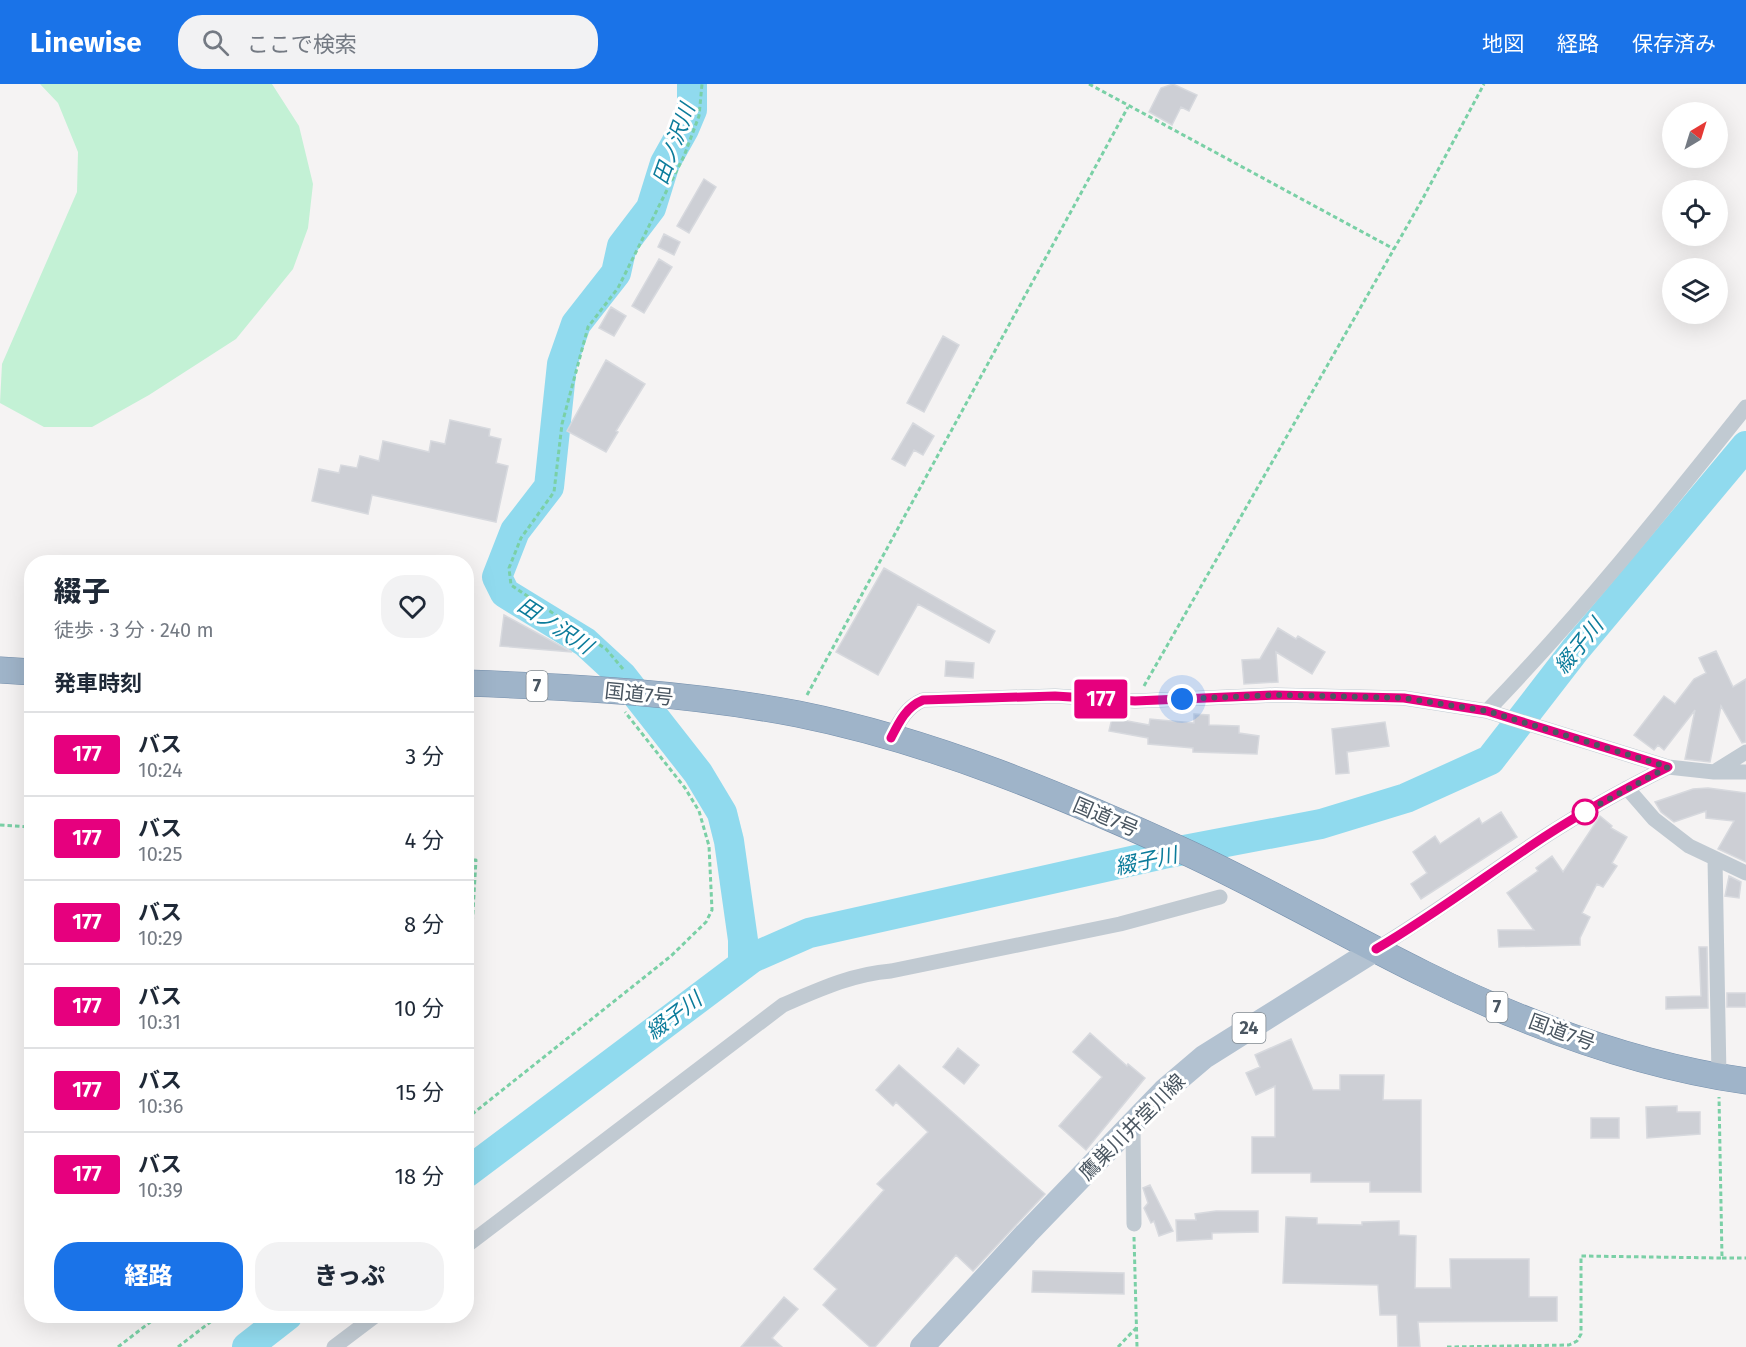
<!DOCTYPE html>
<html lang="ja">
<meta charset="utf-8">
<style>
body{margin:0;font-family:"Fira Sans","Noto Sans JP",sans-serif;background:#f2f2f3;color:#1f2937;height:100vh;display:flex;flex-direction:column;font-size:22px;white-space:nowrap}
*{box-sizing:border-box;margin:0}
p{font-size:20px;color:#747a83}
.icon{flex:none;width:33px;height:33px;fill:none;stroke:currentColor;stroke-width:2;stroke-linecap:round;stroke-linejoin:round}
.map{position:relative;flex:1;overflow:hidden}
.details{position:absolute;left:24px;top:471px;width:450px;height:768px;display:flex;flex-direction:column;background:#fff;border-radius:24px;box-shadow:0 6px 24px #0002}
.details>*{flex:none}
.badge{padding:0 12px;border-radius:4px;font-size:21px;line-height:39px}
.needle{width:39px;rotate:38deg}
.buttons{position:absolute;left:1662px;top:18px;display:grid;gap:12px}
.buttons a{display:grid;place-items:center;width:66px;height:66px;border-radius:50%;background:#fff;box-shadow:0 6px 24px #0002;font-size:30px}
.you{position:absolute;width:30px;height:30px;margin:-15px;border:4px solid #fff;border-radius:50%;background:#1a73e8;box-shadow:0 0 0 9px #1a73e833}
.map>.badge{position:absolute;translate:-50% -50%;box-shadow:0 0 0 3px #fff}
h2{padding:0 30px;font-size:22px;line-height:54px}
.round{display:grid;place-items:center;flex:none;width:63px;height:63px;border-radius:24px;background:#f2f2f3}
.overview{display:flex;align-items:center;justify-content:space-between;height:102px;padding:0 30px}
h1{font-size:28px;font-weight:800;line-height:45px}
.action{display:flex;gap:12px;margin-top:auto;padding:12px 30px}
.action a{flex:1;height:69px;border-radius:24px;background:#1a73e8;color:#fff;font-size:24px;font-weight:800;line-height:69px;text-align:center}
.action a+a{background:#f2f2f3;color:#1f2937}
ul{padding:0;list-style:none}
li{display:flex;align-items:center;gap:18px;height:84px;padding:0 30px;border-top:2px solid #e0e1e3}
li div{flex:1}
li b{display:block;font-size:22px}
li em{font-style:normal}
li .badge{min-width:66px;font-weight:700;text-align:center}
header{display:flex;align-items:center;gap:36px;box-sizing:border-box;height:84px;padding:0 30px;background:#1a73e8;color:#fff}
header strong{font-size:28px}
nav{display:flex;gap:33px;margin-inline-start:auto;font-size:21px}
.search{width:420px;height:54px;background:#f2f2f3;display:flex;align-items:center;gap:15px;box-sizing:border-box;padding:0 21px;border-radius:24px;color:#747a83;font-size:22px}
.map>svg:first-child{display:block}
</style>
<header>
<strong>Linewise</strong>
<div class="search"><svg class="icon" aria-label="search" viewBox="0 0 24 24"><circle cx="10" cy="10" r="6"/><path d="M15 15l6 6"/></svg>ここで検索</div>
<nav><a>地図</a><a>経路</a><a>保存済み</a></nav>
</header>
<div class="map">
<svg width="1746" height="1263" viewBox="0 0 1746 1263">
<rect width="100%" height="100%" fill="#f5f3f3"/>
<!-- green -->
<path fill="#c3f1d5" d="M40 0H272L299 42 313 100 308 144 293 185 236 255 149 311 92 343H44L0 319 2 280 77 108 78 68 58 19Z"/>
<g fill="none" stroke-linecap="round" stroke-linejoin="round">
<!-- river -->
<path stroke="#90daee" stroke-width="30" d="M692 0V26L684 45 665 79 651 124 622 162 616 189 576 240 562 280 549 403 515 447 497 493 505 509 585 558 622 592 698 689 722 729 729 757 743 856V880
M466 1089 752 874 809 849 1163 770 1321 740 1406 714 1490 676 1575 566 1746 362
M247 1263 287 1232"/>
</g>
<!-- building -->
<path fill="#cdcfd5" stroke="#d7d9de" stroke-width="1.5" d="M1173 0 1197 11 1189 27 1181 23 1172 41 1149 28 1161 4Z
M704 95 716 103 689 149 677 142Z
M664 150 680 158 674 171 658 163Z
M659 175 672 183 644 229 632 222Z
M611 223 626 232 614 252 599 244Z
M943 252 959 261 924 328 907 319Z
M606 276 645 300 616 347 618 348 606 368 567 347Z
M450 336 490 345 489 352 501 355 496 379 508 382 496 438 372 411 368 430 312 417 319 385 339 389 341 381 357 384 360 372 379 377 383 357 429 368 431 357 445 360Z
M913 339 934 352 923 371 914 366 905 382 892 375Z
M884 484 995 547 989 559 918 520 878 591 836 568Z
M504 531 572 568 500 562Z
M1278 544 1296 555 1298 552 1325 568 1312 590 1276 568 1278 598 1244 600 1242 576 1260 575Z
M1716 567 1733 603 1746 595V658L1742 659 1721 622 1710 678 1685 675 1695 626 1664 666 1658 661 1654 666 1634 651 1664 612 1675 620 1694 595 1706 589 1699 574Z
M946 577 974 579 973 594 945 592Z
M1194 630 1209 631V641L1239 642V649L1259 652 1257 670 1193 668V664L1148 660V654L1109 647 1112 634 1149 641 1150 635 1194 639Z
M1385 638 1389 662 1347 668 1349 689 1336 690 1332 645Z
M1708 704 1746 709V778L1718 765 1734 737 1706 734V727L1674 738 1661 728 1655 718 1693 705Z
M1501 728 1517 753 1421 815 1411 800 1427 789 1413 768 1435 752 1440 760 1479 734 1482 740Z
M1600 732 1612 742 1611 744 1627 753 1612 779 1617 782 1603 803 1597 800 1582 829 1590 833 1580 854V861L1499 863 1498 846H1534L1507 809 1538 787 1536 784 1552 772 1563 788Z
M1729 792 1741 798 1739 814 1725 812Z
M1699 863H1707L1708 924 1666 925V913L1701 912Z
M1727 909H1746V923H1727Z
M1090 949 1127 982 1128 980 1145 994 1086 1066 1059 1042 1102 993 1073 968Z
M1291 955 1313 1006H1340V991H1384L1383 1016H1421V1108H1370V1098H1311V1089H1252V1053H1275V1002L1256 1011 1246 989 1260 983 1255 971Z
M958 964 979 981 964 1000 943 983Z
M899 981 1045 1110 973 1187 956 1171 875 1263H870L823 1221 837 1205 814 1185 884 1106 877 1100 928 1048 896 1018 893 1022 876 1006Z
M1677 1022V1028H1700V1050L1647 1054 1646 1023Z
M1591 1034H1619V1054H1591Z
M1150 1101 1173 1147 1159 1152 1154 1137 1151 1139 1144 1124 1148 1119 1143 1104Z
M1216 1127H1258V1148L1212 1149V1155L1177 1157 1176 1136H1196L1195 1130Z
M1286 1133 1317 1134V1140L1362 1141V1138L1399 1137V1151L1416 1152 1415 1204H1451L1450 1175H1529V1213H1557V1237L1418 1238 1420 1263H1398L1397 1231H1380L1378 1201 1283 1199Z
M1033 1187 1124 1189V1210L1032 1208Z
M784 1213 798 1225 772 1254 782 1263H741Z"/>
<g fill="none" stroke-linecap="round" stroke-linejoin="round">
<defs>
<path id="trunk" d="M0 586 32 588
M466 599C577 603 689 609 798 630 933 657 1064 712 1188 769 1269 807 1345 851 1424 890 1525 940 1635 981 1746 997"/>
</defs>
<!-- trunk casing -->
<use href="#trunk" stroke="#7690ad" stroke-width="27"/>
<!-- path -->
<path stroke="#7ad0a6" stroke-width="3" stroke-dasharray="4.5 3" stroke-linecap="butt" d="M1089 0 1394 165
M623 585 606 565 511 501 509 484 521 454 554 408 562 340 588 243 618 204 684 72 699 32 702 0
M1144 602 1422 116 1484 0
M807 611 1128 23
M0 741 32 743
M466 776H476L466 947
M466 1035 671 872 706 838 712 826 709 762 699 727 685 704 625 628
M1134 1153 1137 1263
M1722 1174H1746
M118 1263 158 1232
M178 1263 218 1232
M1118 1263 1137 1243
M1447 1263 1569 1261 1577 1257 1581 1250V1172L1722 1174 1719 1013"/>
<!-- minor -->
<path stroke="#c1cad2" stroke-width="15" d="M1487 627C1580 531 1663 427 1746 323
M891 654C899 638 906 623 923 616L1055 612 1135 617 1275 611 1404 614 1487 627 1668 683 1714 688H1746
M1714 688 1746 668
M1627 704 1654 735 1689 762 1746 789
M1715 775 1719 992
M1376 865C1434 830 1488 790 1544 753 1584 727 1626 704 1668 683
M1133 1039 1134 1140
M466 1162 783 921C818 906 852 890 891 887L1120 840 1220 813
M334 1263 375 1232"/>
<!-- primary -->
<path stroke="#b3c2d1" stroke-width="24" d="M922 1263 1026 1150 1164 1007 1204 973 1376 865"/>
<!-- trunk -->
<use href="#trunk" stroke="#9fb4c9" stroke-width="26"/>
</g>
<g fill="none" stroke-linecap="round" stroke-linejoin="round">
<defs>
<path id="line" d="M891 654C899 638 906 623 923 616L1055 612 1135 617 1275 611 1404 614 1487 627 1668 683C1626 704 1584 727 1544 753 1488 790 1434 831 1376 865"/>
</defs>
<!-- line casing -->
<use href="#line" stroke="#fff" stroke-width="14"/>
<!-- line -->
<use href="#line" stroke="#e6007e" stroke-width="9"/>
<!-- walk -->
<path stroke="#4a5661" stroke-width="6" stroke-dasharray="0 10.8" d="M1182 615 1275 611 1404 614 1487 627 1668 683 1585 728"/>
</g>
<!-- markers -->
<circle fill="#fff" stroke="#e6007e" stroke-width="3" cx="1585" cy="728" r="12"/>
<g text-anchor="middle" stroke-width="6" stroke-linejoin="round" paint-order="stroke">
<!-- shield labels -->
<g fill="#fff" stroke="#808990" stroke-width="1.5">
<rect x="526.5" y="587" width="21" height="30" rx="4.5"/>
<rect x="1486.5" y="908" width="21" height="30" rx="4.5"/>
<rect x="1232.5" y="929" width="33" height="30" rx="4.5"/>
</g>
<g font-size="18" font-weight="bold" fill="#4a5661">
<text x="537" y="608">7</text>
<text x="1497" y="929">7</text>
<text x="1249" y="950">24</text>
</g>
<!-- street labels -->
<g font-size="20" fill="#4a5661" stroke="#fff">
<text transform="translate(639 610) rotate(6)" y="7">国道7号</text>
<text transform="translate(1106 733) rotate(23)" y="7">国道7号</text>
<text transform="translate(1562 948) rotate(20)" y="7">国道7号</text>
<text transform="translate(1132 1043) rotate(-45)" y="7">鷹巣川井堂川線</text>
</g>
<!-- water labels -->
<g font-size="21" font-style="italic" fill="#0c7c9b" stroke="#fff">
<text transform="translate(674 60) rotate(-70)" y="7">田ノ沢川</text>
<text transform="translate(555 542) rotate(33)" y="7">田ノ沢川</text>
<text transform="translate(1579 562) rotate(-51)" y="7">綴子川</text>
<text transform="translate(1146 777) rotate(-12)" y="7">綴子川</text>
<text transform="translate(674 932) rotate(-37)" y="7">綴子川</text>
</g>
</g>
</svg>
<div class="buttons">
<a><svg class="needle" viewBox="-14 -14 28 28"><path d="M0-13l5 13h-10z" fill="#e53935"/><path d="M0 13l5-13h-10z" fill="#747a83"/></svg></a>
<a><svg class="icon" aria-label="locate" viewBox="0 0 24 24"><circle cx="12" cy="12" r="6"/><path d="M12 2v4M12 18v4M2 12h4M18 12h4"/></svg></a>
<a><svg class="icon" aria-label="layers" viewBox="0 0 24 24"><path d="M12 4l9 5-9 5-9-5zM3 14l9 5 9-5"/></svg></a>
</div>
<div class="you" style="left:1182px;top:615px"></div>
<b class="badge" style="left:1101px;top:615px;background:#e6007e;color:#fff">177</b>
<section class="details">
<div class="overview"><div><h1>綴子</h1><p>徒歩 · 3 分 · 240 m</p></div><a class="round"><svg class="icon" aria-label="heart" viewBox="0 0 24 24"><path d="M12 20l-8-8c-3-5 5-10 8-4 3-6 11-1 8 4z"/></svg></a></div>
<h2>発車時刻</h2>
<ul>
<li><span class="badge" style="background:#e6007e;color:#fff">177</span><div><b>バス</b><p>10:24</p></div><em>3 分</em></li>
<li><span class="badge" style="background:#e6007e;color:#fff">177</span><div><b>バス</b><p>10:25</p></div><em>4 分</em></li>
<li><span class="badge" style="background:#e6007e;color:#fff">177</span><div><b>バス</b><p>10:29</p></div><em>8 分</em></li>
<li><span class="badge" style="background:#e6007e;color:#fff">177</span><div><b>バス</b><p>10:31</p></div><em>10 分</em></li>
<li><span class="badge" style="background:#e6007e;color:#fff">177</span><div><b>バス</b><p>10:36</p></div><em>15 分</em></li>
<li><span class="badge" style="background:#e6007e;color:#fff">177</span><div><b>バス</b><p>10:39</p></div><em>18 分</em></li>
</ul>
<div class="action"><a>経路</a><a>きっぷ</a></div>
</section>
</div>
